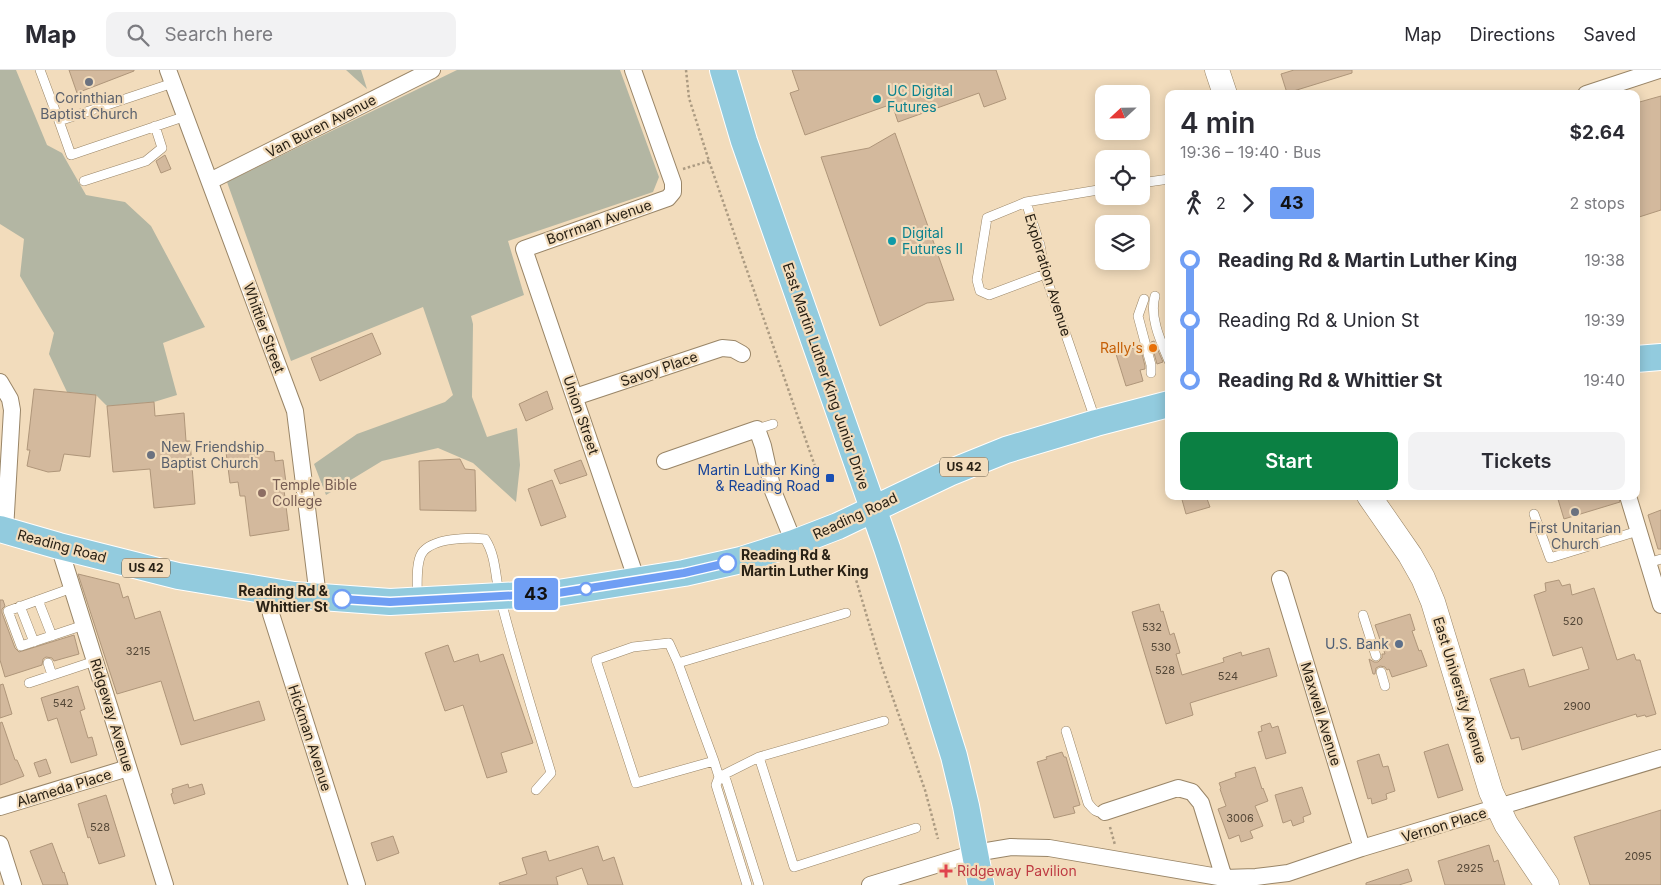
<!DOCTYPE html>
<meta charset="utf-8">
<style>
body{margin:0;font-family:Inter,sans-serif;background:#f2f2f3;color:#2b2b33;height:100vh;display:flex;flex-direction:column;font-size:19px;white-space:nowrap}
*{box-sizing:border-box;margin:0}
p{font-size:16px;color:#7c7c81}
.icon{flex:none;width:28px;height:28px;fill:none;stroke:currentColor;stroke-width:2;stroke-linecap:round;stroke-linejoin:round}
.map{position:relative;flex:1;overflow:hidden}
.sheet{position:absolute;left:1165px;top:20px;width:475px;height:410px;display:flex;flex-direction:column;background:#fff;border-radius:10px;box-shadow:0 2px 12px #0003}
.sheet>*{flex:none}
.badge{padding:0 10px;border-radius:4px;font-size:18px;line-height:32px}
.needle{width:32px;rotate:248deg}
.fabs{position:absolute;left:1095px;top:15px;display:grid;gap:10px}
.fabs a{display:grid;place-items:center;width:55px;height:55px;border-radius:10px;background:#fff;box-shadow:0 2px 12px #0003;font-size:25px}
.map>.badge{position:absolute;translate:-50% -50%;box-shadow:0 0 0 2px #fff}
.legs{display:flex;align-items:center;gap:8px;height:55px;padding:0 15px;font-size:16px}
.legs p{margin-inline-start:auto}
.summary{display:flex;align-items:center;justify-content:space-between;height:85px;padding:0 15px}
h1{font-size:28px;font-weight:600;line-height:38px}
.cta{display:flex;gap:10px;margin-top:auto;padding:10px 15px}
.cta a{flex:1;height:58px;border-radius:10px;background:#0b8043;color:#fff;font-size:20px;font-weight:600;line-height:58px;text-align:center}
.cta a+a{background:#f2f2f3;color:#2b2b33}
ul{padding:0 15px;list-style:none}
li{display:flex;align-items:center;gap:18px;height:60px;font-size:19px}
li i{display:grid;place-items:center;width:8px;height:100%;margin:0 6px;background:currentColor}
li i::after{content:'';width:12px;height:12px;margin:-6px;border:4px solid;border-radius:50%;background:#fff}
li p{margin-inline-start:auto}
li:first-child i{background:linear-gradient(#0000 50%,currentColor 0)}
li:last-child i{background:linear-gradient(currentColor 50%,#0000 0)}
header{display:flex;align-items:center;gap:30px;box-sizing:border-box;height:70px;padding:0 25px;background:#fff;border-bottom:1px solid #e1e1e2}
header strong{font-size:24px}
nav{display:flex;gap:28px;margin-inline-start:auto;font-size:18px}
.search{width:350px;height:45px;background:#f2f2f3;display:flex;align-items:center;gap:12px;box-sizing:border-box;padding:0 18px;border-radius:10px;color:#7c7c81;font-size:19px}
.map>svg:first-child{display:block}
</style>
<header>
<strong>Map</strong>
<div class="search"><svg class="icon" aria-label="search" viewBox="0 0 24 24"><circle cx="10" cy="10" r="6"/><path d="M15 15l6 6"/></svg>Search here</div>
<nav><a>Map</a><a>Directions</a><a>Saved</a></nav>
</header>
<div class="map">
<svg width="1661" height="815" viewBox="0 0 1661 815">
<rect width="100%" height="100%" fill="#f2dcbc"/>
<!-- green -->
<path fill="#b3b6a3" d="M0 0H16L47 75 62 83 86 125 125 132 151 156 205 257 163 273 177 325 154 332 107 336 96 325 67 322 49 284 54 263 20 206 24 169 0 154Z
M346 0H361L367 19Z
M457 0H620L659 107 653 122 508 171 524 225 471 246 473 254 472 327 487 367 517 358 520 395 516 432 473 393 438 378 382 391 326 425 314 394 357 364 445 332 453 325 423 237 291 291 227 112Z"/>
<!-- building -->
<path fill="#d3b99d" stroke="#af967a" d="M69 0H134V1L77 23Z
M792 0H996L1006 29 984 37 979 23 898 52 892 34 805 65 790 23 799 20Z
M1294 0H1352V3L1287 23 1281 4Z
M1661 26V140L1636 148V33Z
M895 63 954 230 927 233 880 256 821 87 869 78Z
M165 85 171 99 161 103 156 91Z
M372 263 381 284 320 311 311 288Z
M1154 271 1163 292 1157 294 1151 272Z
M1140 276 1145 296V299L1140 300 1143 311 1126 316 1116 284Z
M34 319 96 325 90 387 64 384 60 401 48 402 27 396 30 380H27Z
M547 321 553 339 526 351 519 334Z
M154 332 155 346 184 343 186 371H190L195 434 154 438 150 399 113 402 107 336Z
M244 379 274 382 275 391 283 390 287 420H284L289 460 250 466 245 426H240L238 412 230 413 226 382Z
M460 389 465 399 475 400 476 441 420 440 419 391Z
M581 390 587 405 560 414 554 400Z
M552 410 566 447 541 456 528 419Z
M1181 426H1206L1210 437 1186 444Z
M1557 426H1618L1620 432 1564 449Z
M1661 440V479H1658L1648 445Z
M78 504 119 514 123 528 128 526 135 549 160 541 194 651 259 631 265 650 181 675 161 611 117 624Z
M1559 510 1562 516 1570 514 1572 525 1594 518 1617 590 1634 584 1636 590H1640L1656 644 1646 647 1645 645 1637 647 1636 644 1522 680 1519 667 1511 669 1490 609 1524 599 1529 617 1589 599 1582 577 1553 586 1534 525 1546 521 1545 513Z
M0 530H3L5 536 2 539V543L15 578 19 582 74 565 79 584 54 591 52 588 46 587 43 589 42 595 5 607 0 590Z
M1159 534 1161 542 1163 541 1170 565 1174 563 1180 583 1176 584 1182 605 1224 592 1223 588 1241 582 1242 586 1269 578 1277 606 1190 633 1193 645 1166 654 1132 542Z
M1410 544 1415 560 1412 561 1419 581 1421 580 1427 596 1392 607 1389 599 1387 600 1385 597 1380 596 1376 598 1375 604H1373L1369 589 1374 592H1378L1382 588V584H1385L1375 555Z
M448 575 454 592 478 584 480 592 503 584 533 673 501 683 507 702 487 708 463 635 445 641 425 583Z
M3 614 12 644 0 648V615Z
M78 616 85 639 80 641 88 668 92 667 97 685 71 693 57 648 48 651 41 628Z
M2 652 15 690H17L24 706 0 715V653Z
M1270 653 1272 658 1278 656 1286 683 1266 689 1258 662 1262 661 1261 656Z
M1448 674 1463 720 1438 728 1424 682Z
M1062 682 1064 687H1066L1080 735 1073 737 1075 743 1054 748 1037 692 1047 689 1046 687Z
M1379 684 1383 697 1388 696 1395 721 1386 724 1387 729 1372 734 1371 728 1368 729 1357 691Z
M46 689 51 703 39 707 34 693Z
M1255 697 1262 719 1263 718 1268 731 1255 736 1263 756 1250 761 1253 768 1241 772 1239 765 1229 769 1218 739 1226 736 1220 719 1221 718 1219 713 1236 707 1235 703Z
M188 714 189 718 202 714 205 724 174 734 171 724 173 723 172 719Z
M1302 717 1311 744 1303 747 1304 752 1293 756 1291 750 1283 753 1275 725Z
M106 725 125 786 99 794 90 767 88 768 78 734Z
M1661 740V815H1590L1574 767Z
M393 766 399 783 377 791 371 773Z
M52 773 63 803 64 802 68 815H43L30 781Z
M1489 775 1494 792 1498 790 1505 815H1445L1438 791Z
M598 776 603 791 614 787 623 815H588L582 798 556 807 558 815H500L499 813 527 804 522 788 546 781 549 791Z
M1408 799 1412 811 1399 815H1366V813Z"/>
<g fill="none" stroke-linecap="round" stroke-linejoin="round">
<defs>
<path id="lane" d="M40 0 59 51
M173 13 59 51 71 85 186 46
M84 111 146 91 162 78 155 56
M1141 113 1169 109
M1026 132 987 148 977 210 980 221 989 225 1045 204
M1155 226C1149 247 1161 272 1169 291
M1144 229 1138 246 1151 295V303
M1096 352 1045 204 1040 175 1026 132 1104 119
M757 359 773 354
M1534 444 1550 488 1638 461
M1648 493 1661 489
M72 518 8 541 21 576 84 555
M417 529C418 516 415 494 422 483 432 468 469 467 485 469 497 487 495 511 501 531 516 589 534 646 551 703L536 720
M38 530 52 566
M20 536 34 572
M1363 545 1376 586
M669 573 678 593 714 691 636 713 596 590 633 577Z
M48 593 52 605
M678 593 846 543
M1381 602 1385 616
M29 613 95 591
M1066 661 1088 733C1093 739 1096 744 1105 742
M759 687 794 797 916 758
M714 691 719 707 716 715 747 815
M719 707 759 687 884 651
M719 707 726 710 759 815"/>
<path id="street" d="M168 0 295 341 318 527
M633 0 673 113V122L668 128 524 179 637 511
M1586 24 1659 0
M210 111 432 0
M0 312 10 329 12 340 5 460
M575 327 722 278 733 279 742 284
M665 391 757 359 763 376 773 421 794 473
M1628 426 1661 535
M59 476 165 815
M1280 509 1362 778
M267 521 271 544 357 815
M0 737 128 698
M1105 742 1178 718 1192 722 1201 733 1224 808
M0 774 13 815
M870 815 975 783 1011 777 1049 778 1224 808 1256 807 1288 803 1362 778 1661 688"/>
<path id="secondary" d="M1217 0 1225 24
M1369 426 1410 485 1423 508 1433 532 1491 722 1506 754 1547 815"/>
<path id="primary" d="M723 0 744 71 887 478 933 619 954 686 966 736 981 815
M1636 289 1661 287
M0 459 59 476 178 506 294 525 390 532 558 523 684 503 741 490 794 473 838 456 949 403 1006 380 1096 353 1169 334"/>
</defs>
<!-- lane casing -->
<use href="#lane" stroke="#998567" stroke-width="10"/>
<!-- street casing -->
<use href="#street" stroke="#998567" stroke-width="18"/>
<!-- secondary casing -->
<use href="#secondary" stroke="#998567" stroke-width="25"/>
<!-- primary casing -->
<use href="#primary" stroke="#fff" stroke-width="28"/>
<!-- path -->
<path stroke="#ac9b82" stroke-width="2.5" stroke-dasharray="2.5 2.5" stroke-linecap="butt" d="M686 0 689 28 709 91 818 405
M683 99 709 91
M852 496 881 594 925 720 938 769
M1110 757 1115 775"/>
<!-- lane -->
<use href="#lane" stroke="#fff" stroke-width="9"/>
<!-- street -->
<use href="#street" stroke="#fff" stroke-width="16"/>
<!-- secondary -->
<use href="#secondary" stroke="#fff" stroke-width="24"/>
<!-- primary -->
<use href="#primary" stroke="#92cbde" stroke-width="26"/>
</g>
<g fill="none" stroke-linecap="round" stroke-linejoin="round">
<defs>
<path id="line-1" d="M342 529 390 532 558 523 684 503 727 493"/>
</defs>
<!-- line-1 casing -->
<use href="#line-1" stroke="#fff" stroke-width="11"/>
<!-- line-1 -->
<use href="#line-1" stroke="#6f9ef4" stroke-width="8"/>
</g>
<!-- markers -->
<g fill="#6b7280" stroke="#f2dcbc" stroke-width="2">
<circle cx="89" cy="12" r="5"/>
<circle cx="151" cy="385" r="5"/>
<circle cx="1575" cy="442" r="5"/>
</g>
<g fill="#0f9aa8" stroke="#f2dcbc" stroke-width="2">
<circle cx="877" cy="29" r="5"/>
<circle cx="892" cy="171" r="5"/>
</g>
<circle fill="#e8710a" stroke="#f2dcbc" stroke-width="2" cx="1153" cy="278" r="5"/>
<rect fill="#1a4fb4" stroke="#f2dcbc" stroke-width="2" x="825" y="403" width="10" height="10" rx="2.5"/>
<circle fill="#8d6e63" stroke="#f2dcbc" stroke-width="2" cx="262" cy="423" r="5"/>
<g fill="#fff" stroke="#6f9ef4" stroke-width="2.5">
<circle cx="727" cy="493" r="9"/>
<circle cx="586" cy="519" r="6"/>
<circle cx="342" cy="529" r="9"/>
</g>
<circle fill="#5c6f8a" stroke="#f2dcbc" stroke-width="2" cx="1399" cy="574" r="5"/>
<path fill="#e0444e" stroke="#f2dcbc" stroke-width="2" d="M943.5 793.5h5v5h5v5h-5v5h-5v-5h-5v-5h5z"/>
<g text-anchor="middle" stroke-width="4.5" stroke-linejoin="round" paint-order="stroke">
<!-- number labels -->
<g font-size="11" fill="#544737">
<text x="1573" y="555">520</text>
<text x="1152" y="561">532</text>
<text x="1161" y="581">530</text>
<text x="138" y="585">3215</text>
<text x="1165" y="604">528</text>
<text x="1228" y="610">524</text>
<text x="63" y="637">542</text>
<text x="1577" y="640">2900</text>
<text x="1240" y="752">3006</text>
<text x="100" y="761">528</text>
<text x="1638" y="790">2095</text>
<text x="1470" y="802">2925</text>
</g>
<!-- shield labels -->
<g fill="#f2dcbc" stroke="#655947" stroke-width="1">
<rect x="940" y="387.5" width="48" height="19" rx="4"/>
<rect x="122" y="488.5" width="48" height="19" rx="4"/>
</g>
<g font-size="12" font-weight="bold" fill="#292115">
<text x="964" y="401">US 42</text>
<text x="146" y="502">US 42</text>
</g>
<!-- culture labels -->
<g font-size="14" fill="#0d838f" stroke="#f2dcbc" text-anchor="start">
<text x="887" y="26">UC Digital<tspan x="887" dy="16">Futures</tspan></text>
<text x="902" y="168">Digital<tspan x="902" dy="16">Futures II</tspan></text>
</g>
<!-- worship labels -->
<g font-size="14" fill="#5b616d" stroke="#f2dcbc">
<text x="89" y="33">Corinthian<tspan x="89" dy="16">Baptist Church</tspan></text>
<text x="161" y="382" text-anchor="start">New Friendship<tspan x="161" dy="16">Baptist Church</tspan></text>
<text x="1575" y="463">First Unitarian<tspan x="1575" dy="16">Church</tspan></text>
</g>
<!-- street labels -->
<g font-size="14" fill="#292115" stroke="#f2dcbc">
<text transform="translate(321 56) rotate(-27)" y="5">Van Buren Avenue</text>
<text transform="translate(599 152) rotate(-19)" y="5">Borrman Avenue</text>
<text transform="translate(1048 205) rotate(73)" y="5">Exploration Avenue</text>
<text transform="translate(264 258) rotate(70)" y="5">Whittier Street</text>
<text transform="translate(659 299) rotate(-19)" y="5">Savoy Place</text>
<text transform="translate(826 306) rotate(71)" y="5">East Martin Luther King Junior Drive</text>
<text transform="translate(581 345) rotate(71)" y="5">Union Street</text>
<text transform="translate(855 446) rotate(-25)" y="5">Reading Road</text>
<text transform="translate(62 476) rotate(15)" y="5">Reading Road</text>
<text transform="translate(1460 620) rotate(73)" y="5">East University Avenue</text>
<text transform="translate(1321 644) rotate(73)" y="5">Maxwell Avenue</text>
<text transform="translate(112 645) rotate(73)" y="5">Ridgeway Avenue</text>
<text transform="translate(310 668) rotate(72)" y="5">Hickman Avenue</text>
<text transform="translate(64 718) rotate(-17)" y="5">Alameda Place</text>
<text transform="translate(1444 755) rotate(-17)" y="5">Vernon Place</text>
</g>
<!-- food labels -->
<g font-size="14" fill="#c56008" stroke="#f2dcbc" text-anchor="end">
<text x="1143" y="283">Rally's</text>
</g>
<!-- transit labels -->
<g font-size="14" fill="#164399" stroke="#f2dcbc" text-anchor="end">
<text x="820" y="405">Martin Luther King<tspan x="820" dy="16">&amp; Reading Road</tspan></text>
</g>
<!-- education labels -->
<g font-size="14" fill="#785e54" stroke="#f2dcbc" text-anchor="start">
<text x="272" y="420">Temple Bible<tspan x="272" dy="16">College</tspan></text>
</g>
<!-- stop labels -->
<g font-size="14" font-weight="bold" fill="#292115" stroke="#f2dcbc" text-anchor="start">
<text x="741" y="490">Reading Rd &amp;<tspan x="741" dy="16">Martin Luther King</tspan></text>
<text x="328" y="526" text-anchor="end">Reading Rd &amp;<tspan x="328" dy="16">Whittier St</tspan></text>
</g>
<!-- service labels -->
<g font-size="14" fill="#4e5e75" stroke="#f2dcbc" text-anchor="end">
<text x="1389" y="579">U.S. Bank</text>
</g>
<!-- health labels -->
<g font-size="14" fill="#be3a42" stroke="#f2dcbc" text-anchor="start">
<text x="957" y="806">Ridgeway Pavilion</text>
</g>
</g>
</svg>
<div class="fabs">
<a><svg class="needle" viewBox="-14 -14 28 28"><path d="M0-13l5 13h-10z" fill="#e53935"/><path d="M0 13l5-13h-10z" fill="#7c7c81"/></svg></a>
<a><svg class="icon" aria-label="locate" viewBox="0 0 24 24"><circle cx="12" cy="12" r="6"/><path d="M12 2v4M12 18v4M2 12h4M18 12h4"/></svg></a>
<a><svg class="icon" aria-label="layers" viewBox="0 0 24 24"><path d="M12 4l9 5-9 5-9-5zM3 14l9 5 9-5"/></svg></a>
</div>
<b class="badge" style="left:536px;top:524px;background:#6f9ef4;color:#111">43</b>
<section class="sheet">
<div class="summary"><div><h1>4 min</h1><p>19:36 – 19:40 · Bus</p></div><b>$2.64</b></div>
<div class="legs"><svg class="icon" aria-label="walk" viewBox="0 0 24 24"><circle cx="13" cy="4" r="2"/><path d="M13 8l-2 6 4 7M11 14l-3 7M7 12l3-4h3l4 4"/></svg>2<svg class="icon" aria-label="forward" viewBox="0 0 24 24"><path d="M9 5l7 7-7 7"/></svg><b class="badge" style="background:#6f9ef4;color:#111">43</b><p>2 stops</p></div>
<ul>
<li><i style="color:#6f9ef4"></i><b>Reading Rd &amp; Martin Luther King</b><p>19:38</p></li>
<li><i style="color:#6f9ef4"></i><span>Reading Rd &amp; Union St</span><p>19:39</p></li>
<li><i style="color:#6f9ef4"></i><b>Reading Rd &amp; Whittier St</b><p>19:40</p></li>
</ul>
<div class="cta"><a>Start</a><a>Tickets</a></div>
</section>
</div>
